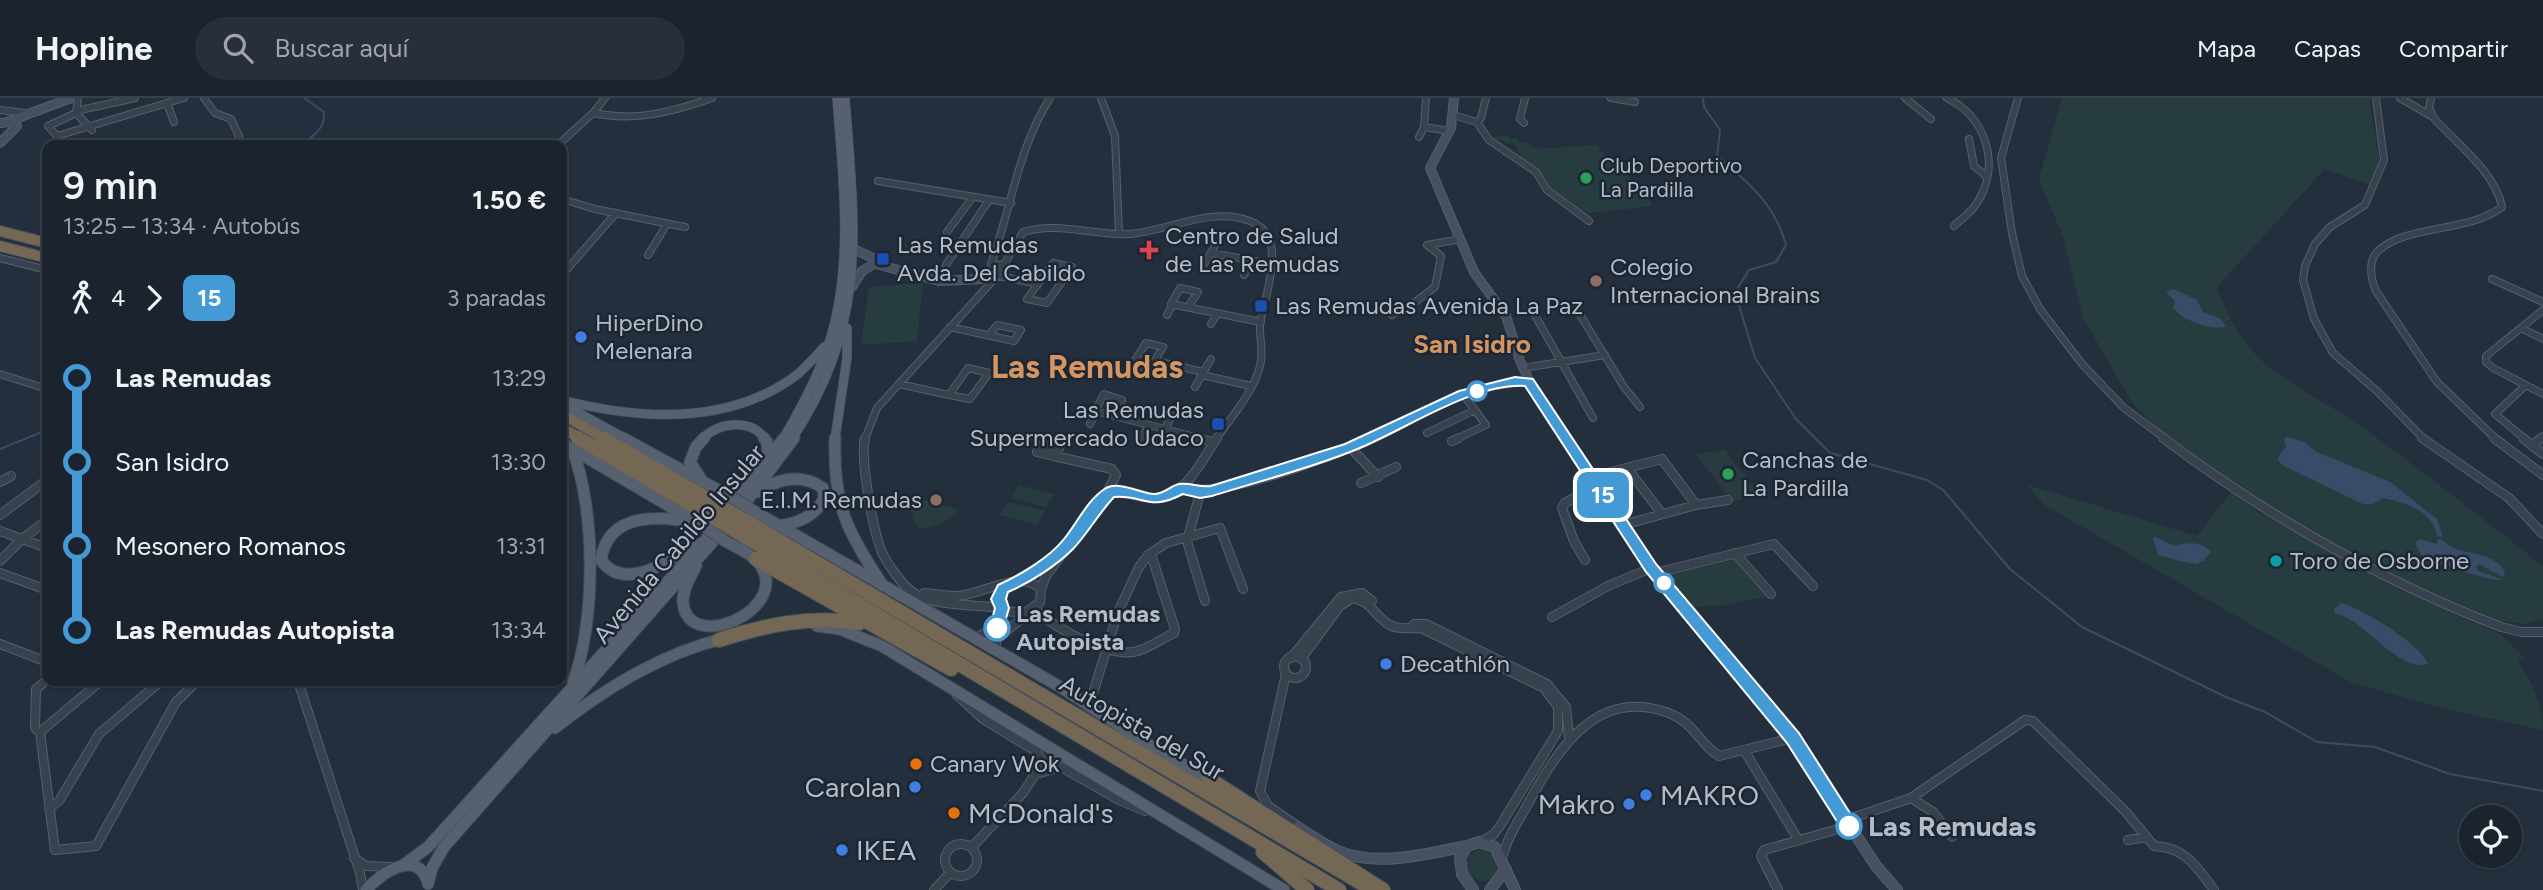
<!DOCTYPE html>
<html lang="es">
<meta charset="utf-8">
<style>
body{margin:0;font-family:Figtree,sans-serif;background:#282f3a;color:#f1f3f6;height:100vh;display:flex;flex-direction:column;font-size:26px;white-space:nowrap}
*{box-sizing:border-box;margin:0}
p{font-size:23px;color:#a0a4aa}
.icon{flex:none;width:38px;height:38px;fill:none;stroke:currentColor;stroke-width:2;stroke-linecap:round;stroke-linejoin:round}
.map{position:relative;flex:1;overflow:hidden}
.sheet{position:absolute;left:42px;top:42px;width:525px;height:546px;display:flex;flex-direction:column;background:#1b232e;border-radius:14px;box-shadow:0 2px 5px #0004,0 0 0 2px #39404a}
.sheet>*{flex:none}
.badge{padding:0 14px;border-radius:10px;font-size:24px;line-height:46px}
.fabs{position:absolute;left:2459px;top:707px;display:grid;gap:14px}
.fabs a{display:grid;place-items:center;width:63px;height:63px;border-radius:50%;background:#1b232e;box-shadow:0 2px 5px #0004,0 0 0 2px #39404a;font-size:35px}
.map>.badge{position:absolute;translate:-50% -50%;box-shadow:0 0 0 4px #fff}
.legs{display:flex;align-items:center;gap:10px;height:77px;padding:0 21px;font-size:23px}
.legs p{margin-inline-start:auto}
.headline{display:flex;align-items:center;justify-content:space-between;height:119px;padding:0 21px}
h1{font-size:38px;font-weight:600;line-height:52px}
ul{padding:0 21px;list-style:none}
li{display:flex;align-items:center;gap:24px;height:84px;font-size:26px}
li i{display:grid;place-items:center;width:10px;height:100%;margin:0 9px;background:currentColor}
li i::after{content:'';width:18px;height:18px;margin:-9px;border:5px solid;border-radius:50%;background:#1b232e}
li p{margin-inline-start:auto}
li:first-child i{background:linear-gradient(#0000 50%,currentColor 0)}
li:last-child i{background:linear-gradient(currentColor 50%,#0000 0)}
header{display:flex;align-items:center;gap:42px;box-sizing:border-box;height:98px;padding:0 35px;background:#1b232e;border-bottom:2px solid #39404a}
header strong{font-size:33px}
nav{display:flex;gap:38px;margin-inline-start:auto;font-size:24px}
.search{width:490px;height:63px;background:#282f3a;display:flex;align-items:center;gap:18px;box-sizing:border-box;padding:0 24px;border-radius:38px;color:#a0a4aa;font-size:26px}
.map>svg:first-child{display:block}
</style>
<header>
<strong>Hopline</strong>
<div class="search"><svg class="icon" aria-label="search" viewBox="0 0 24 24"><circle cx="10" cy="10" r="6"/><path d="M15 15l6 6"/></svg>Buscar aquí</div>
<nav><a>Mapa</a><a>Capas</a><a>Compartir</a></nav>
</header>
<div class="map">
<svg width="2543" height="792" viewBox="0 0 2543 792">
<rect width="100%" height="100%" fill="#242f3e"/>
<!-- green -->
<path fill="#263c3f" d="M2062 0H2369L2380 65 2371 87 2325 71 2217 189C2248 280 2302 284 2370 335 2429 378 2486 423 2543 468V521L2526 526 2500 523 2398 481 2269 410 2153 327 2131 303 2083 220 2063 139 2039 81Z
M1507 37 1511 41 1517 40 1520 45 1528 44 1531 48 1528 49H1533L1539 57 1536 51 1597 47 1608 62 1616 61 1620 67H1626L1634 77 1628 78 1636 93H1648L1652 108 1583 116C1553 94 1537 79 1516 51L1521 50H1517L1513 45 1506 46 1503 42 1497 43 1494 39Z
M923 185 917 243 861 247 869 189Z
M1725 352 1760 396 1733 404 1696 356Z
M1019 387 1055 396 1046 409 1010 400Z
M2028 387 2197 438 2231 394 2259 414 2399 491 2500 536 2524 560 2517 562C2531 582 2543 607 2543 632L2446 611 2352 585 2043 406Z
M912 400H917L960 412C951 421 934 431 920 430L914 423 908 405Z
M1008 404 1046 413 1037 427 999 417Z
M1728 460 1736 462 1769 498 1724 507 1694 509 1668 479 1669 475Z
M1466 767a16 16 0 1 1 32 0a16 16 0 1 1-32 0Z"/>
<!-- water -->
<path fill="#394c67" d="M2173 191 2197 202 2203 214 2221 221 2226 228C2214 234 2180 222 2173 209L2175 203 2166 194Z
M2288 339 2304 344 2317 354 2390 384 2437 421 2443 439 2437 438C2432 412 2406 405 2383 400L2372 406H2363L2284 368 2278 363 2279 357 2286 349 2284 341Z
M2155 439 2175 448C2188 444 2201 443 2211 454L2203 463 2196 466 2180 463 2158 457 2153 441Z
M2420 441 2436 446 2438 441C2446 443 2446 447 2453 450 2470 456 2496 456 2505 474L2503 479 2479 466 2476 469 2478 473 2503 482C2490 483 2435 466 2423 458 2419 455 2417 449 2415 444Z
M2341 505C2362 510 2422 547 2428 566 2399 576 2361 518 2336 516L2333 512Z"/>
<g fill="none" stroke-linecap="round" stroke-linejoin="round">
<!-- stream -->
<path stroke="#394c67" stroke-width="2" d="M1703 0 1704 9 1720 32 1717 58C1748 84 1775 106 1786 147L1776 164 1749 172 1735 194 1755 260 1796 321 1830 355 1927 382 1943 392 2010 471 2082 529 2226 599 2265 614 2317 644 2375 649 2450 676 2543 693
M300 47C313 38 325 32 324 14L304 0
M0 351 47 332"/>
<defs>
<path id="street-far1" d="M78 0 76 15 92 32
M204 0 215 15 231 21 239 38 235 47
M1101 0 1115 38 1119 136
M1611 0 1635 4
M1905 0 1931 21
M1947 0C1987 20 2001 67 1977 105 1972 114 1961 121 1954 128
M2018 0 2001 60 2012 135 2022 178 2040 211 2082 266 2124 310 2166 341
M2376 0 2384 62 2365 107 2330 129 2315 146 2305 168 2303 182 2314 221 2333 255 2377 293 2424 341
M2400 0 2433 19
M2431 0 2429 9 2433 19C2456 46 2495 73 2502 109 2468 135 2409 126 2379 152 2367 162 2371 181 2376 193L2437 284 2496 341
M167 5 174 24
M0 12 26 15
M76 13 135 0
M76 15 48 28 57 38 184 0
M593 15C635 24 672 14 712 0
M1453 17 1477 24
M1477 24 1489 42 1536 74 1547 92 1589 123
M1477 24 1481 20 1486 0
M1524 25 1520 21 1525 0
M1424 29 1450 33
M1419 39 1424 29 1426 0
M1969 41 1974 68 1986 78
M525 47H561
M558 47 593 15 605 0
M878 83 1011 105
M562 101 595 111 685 129
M947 134 972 100
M1211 155 1272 166
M648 157 667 126
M0 160 47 172
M1053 165 1072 169 1047 205 1027 201Z
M946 167 989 102
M1003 167 991 166C1011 111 1018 50 1050 0
M1203 168 1215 148
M990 176 1038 186
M562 177 616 115
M1244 177 1252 163
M2492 181 2543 204
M1188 209 1198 194 1180 190 1171 206 1261 224
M2543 212 2486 258V264L2493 270 2543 296
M1579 215 1624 289 1640 309
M1167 217 1173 206
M1392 217 1410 208 1435 189 1441 158 1427 147 1461 141
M1536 219 1593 320
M1211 226 1217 216
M950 229 1014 243 1021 232 997 227 989 237
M2521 230 2543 241
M1146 245 1163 249 1150 271 1132 267Z
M1155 263 1203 274
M968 270 989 275 970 301 949 297Z
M1523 270 1605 257
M0 276 47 291
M1202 277 1251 288
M899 286 949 297
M1195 289 1211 261
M1114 317 1122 302 1104 296 1095 313 1203 341
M1090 326 1097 313
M1165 331 1172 318
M1427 335 1475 312
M865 341 877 310 998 177 1023 134C1059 123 1093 138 1129 136 1169 133 1210 108 1250 123 1290 138 1265 196 1260 225 1259 239 1264 254 1260 268 1254 293 1231 320 1216 341
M1141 341 1149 327
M1367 341C1420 316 1468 286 1528 284
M1456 341 1486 327 1463 296
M2525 341 2495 316 2526 287
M2539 341 2543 338"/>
<path id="street" d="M865 340C860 360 872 424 879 446 883 461 903 490 917 497 937 508 979 507 1002 510
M1196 340 1213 344
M2163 340C2267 418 2380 482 2501 529L2522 534H2543
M2422 340 2509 400 2543 436
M2494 340 2543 377
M2523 340 2543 356
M1140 343 1142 340
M1452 343 1459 340
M1042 347 1059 350 1054 358 1037 354Z
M2532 348 2541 340
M1350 349 1378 379
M1627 370 1662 416
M1591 379 1662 361 1696 407
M0 384 11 378
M1361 385 1396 369
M1181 391C1227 399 1328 360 1371 340
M1200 395 1187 443 1205 503
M1106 396C1122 392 1134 398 1150 400 1184 404 1201 363 1217 340
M0 417 47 382
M1623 427 1696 407 1728 402
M0 433 47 450
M1735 455 1771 496
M1585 462 1574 443 1562 410 1565 405 1597 388
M0 463 22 441 47 422
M0 475 47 492
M1655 475 1774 446 1813 488
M1022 482 1061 452
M1041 491 1046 478 1106 396 1116 377 1112 371 1054 358
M924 495C935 496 946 498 957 498 983 497 1020 470 1041 491L1040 504 1025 515 1006 513 998 501 1008 487
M1037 509V513C1057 531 1106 558 1133 554 1147 552 1161 541 1174 535L1175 531 1151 456
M1552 519 1608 488 1651 470
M1414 526H1426L1547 586 1566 609 1569 639
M976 540 995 530 1002 510
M0 546 47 564
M995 552 997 540 1023 520 1025 515
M1284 569a11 11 0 1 1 22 0a11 11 0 1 1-22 0Z
M1291 560 1341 499 1362 495 1372 503
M1301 561 1340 508 1352 500C1371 503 1373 516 1388 526 1397 532 1410 530 1421 530L1544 590 1558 609V633L1500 728 1494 736 1481 744
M1286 576 1260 693 1268 708 1302 731
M47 582 36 591 35 630 40 634 55 752 96 748 176 604 197 583
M298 583 360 775 363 792
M956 596 983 621 1037 654 1043 664 1023 695 972 749
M1089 608 1118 514 1139 469 1148 457 1166 445 1220 430 1243 491
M40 634 101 583
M1744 652 1798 741
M1040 675 1061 669 1117 701 1145 713
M1911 700 1933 714 1952 739
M49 710 59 703 99 636 161 583
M1846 722 1911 700 2025 622 2033 623 2126 714 2154 748C2185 749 2197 769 2214 792
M2128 742 2146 739
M945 762a16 16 0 1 1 32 0a16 16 0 1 1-32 0Z
M1503 757C1508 738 1519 722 1529 704 1558 651 1596 590 1666 614 1696 625 1698 645 1719 658L1793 640
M354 760 366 768 391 769
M934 792 950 775
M1778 792 1761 758 1764 752 1849 728"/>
<path id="secondary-far1" d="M1454 0 1451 30 1430 70 1474 174 1506 218 1520 263 1534 293 1566 341
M7 24 71 0
M0 25 11 24 17 28 0 45
M876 166 939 183 981 181
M852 189 862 173 879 163 854 151"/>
<path id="secondary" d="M1565 340 1651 470 1793 640 1876 768 1897 792
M1297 729C1311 737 1325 748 1340 754 1380 769 1427 756 1467 748
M1473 792 1462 776 1460 760 1467 748 1479 744 1495 749 1515 792
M1490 792 1506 771"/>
<path id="primary-far1" d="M562 302C640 322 730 328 798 276 807 268 816 258 824 249
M564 307 626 341
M702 341C719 324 751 320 765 341
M783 341C807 300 830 256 838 209 851 140 842 69 837 0
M792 341C869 225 855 130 845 0
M835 341 847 260V230"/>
<path id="primary" d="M623 340 733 400
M764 340 767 344 768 360
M835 340C833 409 847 432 883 488
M562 345 686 418
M572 351C596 410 596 524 573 584
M701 381 690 364 696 349 704 340
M758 394C779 380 801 375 823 390L824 401C814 419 798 425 778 428
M740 412 794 340
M752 412 1062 590 1144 644 1209 681
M695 446C670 463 624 495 601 462 608 413 661 417 699 426
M696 468C691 478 682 492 683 504 687 559 798 509 757 463 749 454 736 449 725 443
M817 528 839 531 882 548 1284 792
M555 630C607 589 661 556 725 540
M402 768 428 749 719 427 784 340
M428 786 432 770 444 749 723 432
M366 792C382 774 418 750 428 785"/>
<path id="highway-far1" d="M0 133 47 145
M0 148 47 160
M562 316 605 341
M562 330 581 341"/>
<path id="highway" d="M578 340 714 420
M602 340 723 410
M744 422 1373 792
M734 432 1339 792
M756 461 951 571
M719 542C766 527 810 517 859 525
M1209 681 1383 792
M1263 754 1307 792"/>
</defs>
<!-- street-far1 casing -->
<use href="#street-far1" stroke="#565f6c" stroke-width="8"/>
<!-- street casing -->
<use href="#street" stroke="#565f6c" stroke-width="10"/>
<!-- secondary-far1 casing -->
<use href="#secondary-far1" stroke="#565f6c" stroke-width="10"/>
<!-- secondary casing -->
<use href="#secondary" stroke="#565f6c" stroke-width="12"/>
<!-- primary-far1 casing -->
<use href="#primary-far1" stroke="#414a57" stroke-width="10"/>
<!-- primary casing -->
<use href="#primary" stroke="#414a57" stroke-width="13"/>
<!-- highway-far1 casing -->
<use href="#highway-far1" stroke="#434c59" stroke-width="12"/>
<!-- highway casing -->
<use href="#highway" stroke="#434c59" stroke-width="16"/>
<!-- street-far1 -->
<use href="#street-far1" stroke="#38414e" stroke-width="6"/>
<!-- street -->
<use href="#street" stroke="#38414e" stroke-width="8"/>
<!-- secondary-far1 -->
<use href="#secondary-far1" stroke="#465061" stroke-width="8"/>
<!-- secondary -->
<use href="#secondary" stroke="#465061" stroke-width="10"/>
<!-- primary-far1 -->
<use href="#primary-far1" stroke="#56606e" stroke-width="9"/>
<!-- primary -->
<use href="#primary" stroke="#56606e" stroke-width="11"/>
<!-- highway-far1 -->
<use href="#highway-far1" stroke="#746855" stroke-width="10"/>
<!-- highway -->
<use href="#highway" stroke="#746855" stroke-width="14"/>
<defs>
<path id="primary-bridge" d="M733 400 752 412
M706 430 725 443"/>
<path id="highway-bridge" d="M723 410 744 422
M714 420 734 432"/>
</defs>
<!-- primary-bridge casing -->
<use href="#primary-bridge" stroke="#414a57" stroke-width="13" stroke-linecap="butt"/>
<!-- highway-bridge casing -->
<use href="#highway-bridge" stroke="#434c59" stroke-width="16" stroke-linecap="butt"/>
<!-- primary-bridge -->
<use href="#primary-bridge" stroke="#56606e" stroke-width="11"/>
<!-- highway-bridge -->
<use href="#highway-bridge" stroke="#746855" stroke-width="14"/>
</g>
<!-- line-1 -->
<path fill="#449ad5" stroke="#fff" stroke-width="2" d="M1515 279 1533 281 1656 466 1799 635 1855 723 1857 728 1855 733 1849 735 1843 733 1787 645 1646 474 1525 288C1471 285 1404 333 1355 352 1309 371 1259 383 1212 398L1200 400 1183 396C1148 414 1146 397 1114 399 1099 415 1088 435 1073 451 1056 468 1031 484 1008 494L1006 501 1009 510 1002 534H992L990 530 995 510 991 501 998 487C1020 477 1049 460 1064 441 1077 425 1088 401 1106 390 1120 383 1140 395 1154 396 1164 396 1170 388 1179 386 1190 384 1200 390 1211 388L1345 346 1459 293Z"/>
<!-- markers -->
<g fill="#2e9e5b" stroke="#1d2633" stroke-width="2.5">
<circle cx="1586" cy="80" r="7"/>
<circle cx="1728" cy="376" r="7"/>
</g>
<path fill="#e0444e" stroke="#1d2633" stroke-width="2.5" d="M1145.5 141.5h7v7h7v7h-7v7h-7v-7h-7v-7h7z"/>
<g fill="#1a4fb4" stroke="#1d2633" stroke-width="2.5">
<rect x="876" y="154" width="14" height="14" rx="3.5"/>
<rect x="1254" y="201" width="14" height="14" rx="3.5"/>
<rect x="1211" y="319" width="14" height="14" rx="3.5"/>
</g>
<g fill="#8d6e63" stroke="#1d2633" stroke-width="2.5">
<circle cx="1596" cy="183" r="7"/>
<circle cx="936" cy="402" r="7"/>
</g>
<g fill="#3f7fe0" stroke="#1d2633" stroke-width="2.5">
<circle cx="581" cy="239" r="7"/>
<circle cx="1386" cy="566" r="7"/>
<circle cx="915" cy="689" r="7"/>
<circle cx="1646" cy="697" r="7"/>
<circle cx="1629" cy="706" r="7"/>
<circle cx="842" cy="752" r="7"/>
</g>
<g fill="#fff" stroke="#449ad5" stroke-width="3.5">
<circle cx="1477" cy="293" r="9"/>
<circle cx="1664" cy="485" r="9"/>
<circle cx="997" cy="530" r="12"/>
<circle cx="1849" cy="728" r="12"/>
</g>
<circle fill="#0f9aa8" stroke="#1d2633" stroke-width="2.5" cx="2276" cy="463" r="7"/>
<g fill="#e8710a" stroke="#1d2633" stroke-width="2.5">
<circle cx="916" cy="666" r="7"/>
<circle cx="954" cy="715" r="7"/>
</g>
<g text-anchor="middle" stroke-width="5" stroke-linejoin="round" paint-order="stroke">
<!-- far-poi labels -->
<g font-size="21" fill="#b4bcc9" stroke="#1d2633" text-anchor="start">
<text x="1600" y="75">Club Deportivo<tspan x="1600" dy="24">La Pardilla</tspan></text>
</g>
<!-- poi labels -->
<g font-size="24" fill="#b4bcc9" stroke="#1d2633" text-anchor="start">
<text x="1165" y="146">Centro de Salud<tspan x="1165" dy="28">de Las Remudas</tspan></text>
<text x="897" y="155">Las Remudas<tspan x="897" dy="28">Avda. Del Cabildo</tspan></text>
<text x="1610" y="177">Colegio<tspan x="1610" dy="28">Internacional Brains</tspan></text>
<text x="1275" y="216">Las Remudas Avenida La Paz</text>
<text x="595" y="233">HiperDino<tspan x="595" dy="28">Melenara</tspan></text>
<text x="1204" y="320" text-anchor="end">Las Remudas<tspan x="1204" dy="28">Supermercado Udaco</tspan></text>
<text x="1742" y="370">Canchas de<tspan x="1742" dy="28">La Pardilla</tspan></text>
<text x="922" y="410" text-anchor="end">E.I.M. Remudas</text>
<text x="2290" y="471">Toro de Osborne</text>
<text x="1400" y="574">Decathlón</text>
<text x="930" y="674">Canary Wok</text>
</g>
<!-- street labels -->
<g font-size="24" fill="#b4bcc9" stroke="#1d2633">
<text transform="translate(679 446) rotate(-50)" y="8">Avenida Cabildo Insular</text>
<text transform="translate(1142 630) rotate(30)" y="8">Autopista del Sur</text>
</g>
<!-- stop labels -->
<g font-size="24" font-weight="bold" fill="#b4bcc9" stroke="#1d2633" text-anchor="start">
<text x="1016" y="524">Las Remudas<tspan x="1016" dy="28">Autopista</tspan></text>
</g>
<!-- neighbourhood labels -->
<g font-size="26" font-weight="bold" fill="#d59563" stroke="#1d2633">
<text x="1472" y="255">San Isidro</text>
</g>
<!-- near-poi labels -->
<g font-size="28" fill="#b4bcc9" stroke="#1d2633" text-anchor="start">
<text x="901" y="699" text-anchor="end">Carolan</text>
<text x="1660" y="707">MAKRO</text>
<text x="1615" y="716" text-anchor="end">Makro</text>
<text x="968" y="725">McDonald's</text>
<text x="856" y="762">IKEA</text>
</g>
<!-- near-stop labels -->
<g font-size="28" font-weight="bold" fill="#b4bcc9" stroke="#1d2633" text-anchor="start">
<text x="1868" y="738">Las Remudas</text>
</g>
<!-- district labels -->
<g font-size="32" font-weight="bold" fill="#d59563" stroke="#1d2633">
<text x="1087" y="280">Las Remudas</text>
</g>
</g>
</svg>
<div class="fabs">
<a><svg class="icon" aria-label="locate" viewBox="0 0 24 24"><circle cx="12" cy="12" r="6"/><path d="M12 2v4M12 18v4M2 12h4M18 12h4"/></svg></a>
</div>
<b class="badge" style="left:1603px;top:397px;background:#449ad5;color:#fff">15</b>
<section class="sheet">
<div class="headline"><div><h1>9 min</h1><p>13:25 – 13:34 · Autobús</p></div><b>1.50 €</b></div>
<div class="legs"><svg class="icon" aria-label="walk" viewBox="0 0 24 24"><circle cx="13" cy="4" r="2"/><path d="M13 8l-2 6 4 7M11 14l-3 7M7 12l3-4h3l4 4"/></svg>4<svg class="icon" aria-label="forward" viewBox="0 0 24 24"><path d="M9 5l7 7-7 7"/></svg><b class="badge" style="background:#449ad5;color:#fff">15</b><p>3 paradas</p></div>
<ul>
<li><i style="color:#449ad5"></i><b>Las Remudas</b><p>13:29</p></li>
<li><i style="color:#449ad5"></i><span>San Isidro</span><p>13:30</p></li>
<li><i style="color:#449ad5"></i><span>Mesonero Romanos</span><p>13:31</p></li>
<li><i style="color:#449ad5"></i><b>Las Remudas Autopista</b><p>13:34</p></li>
</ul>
</section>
</div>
